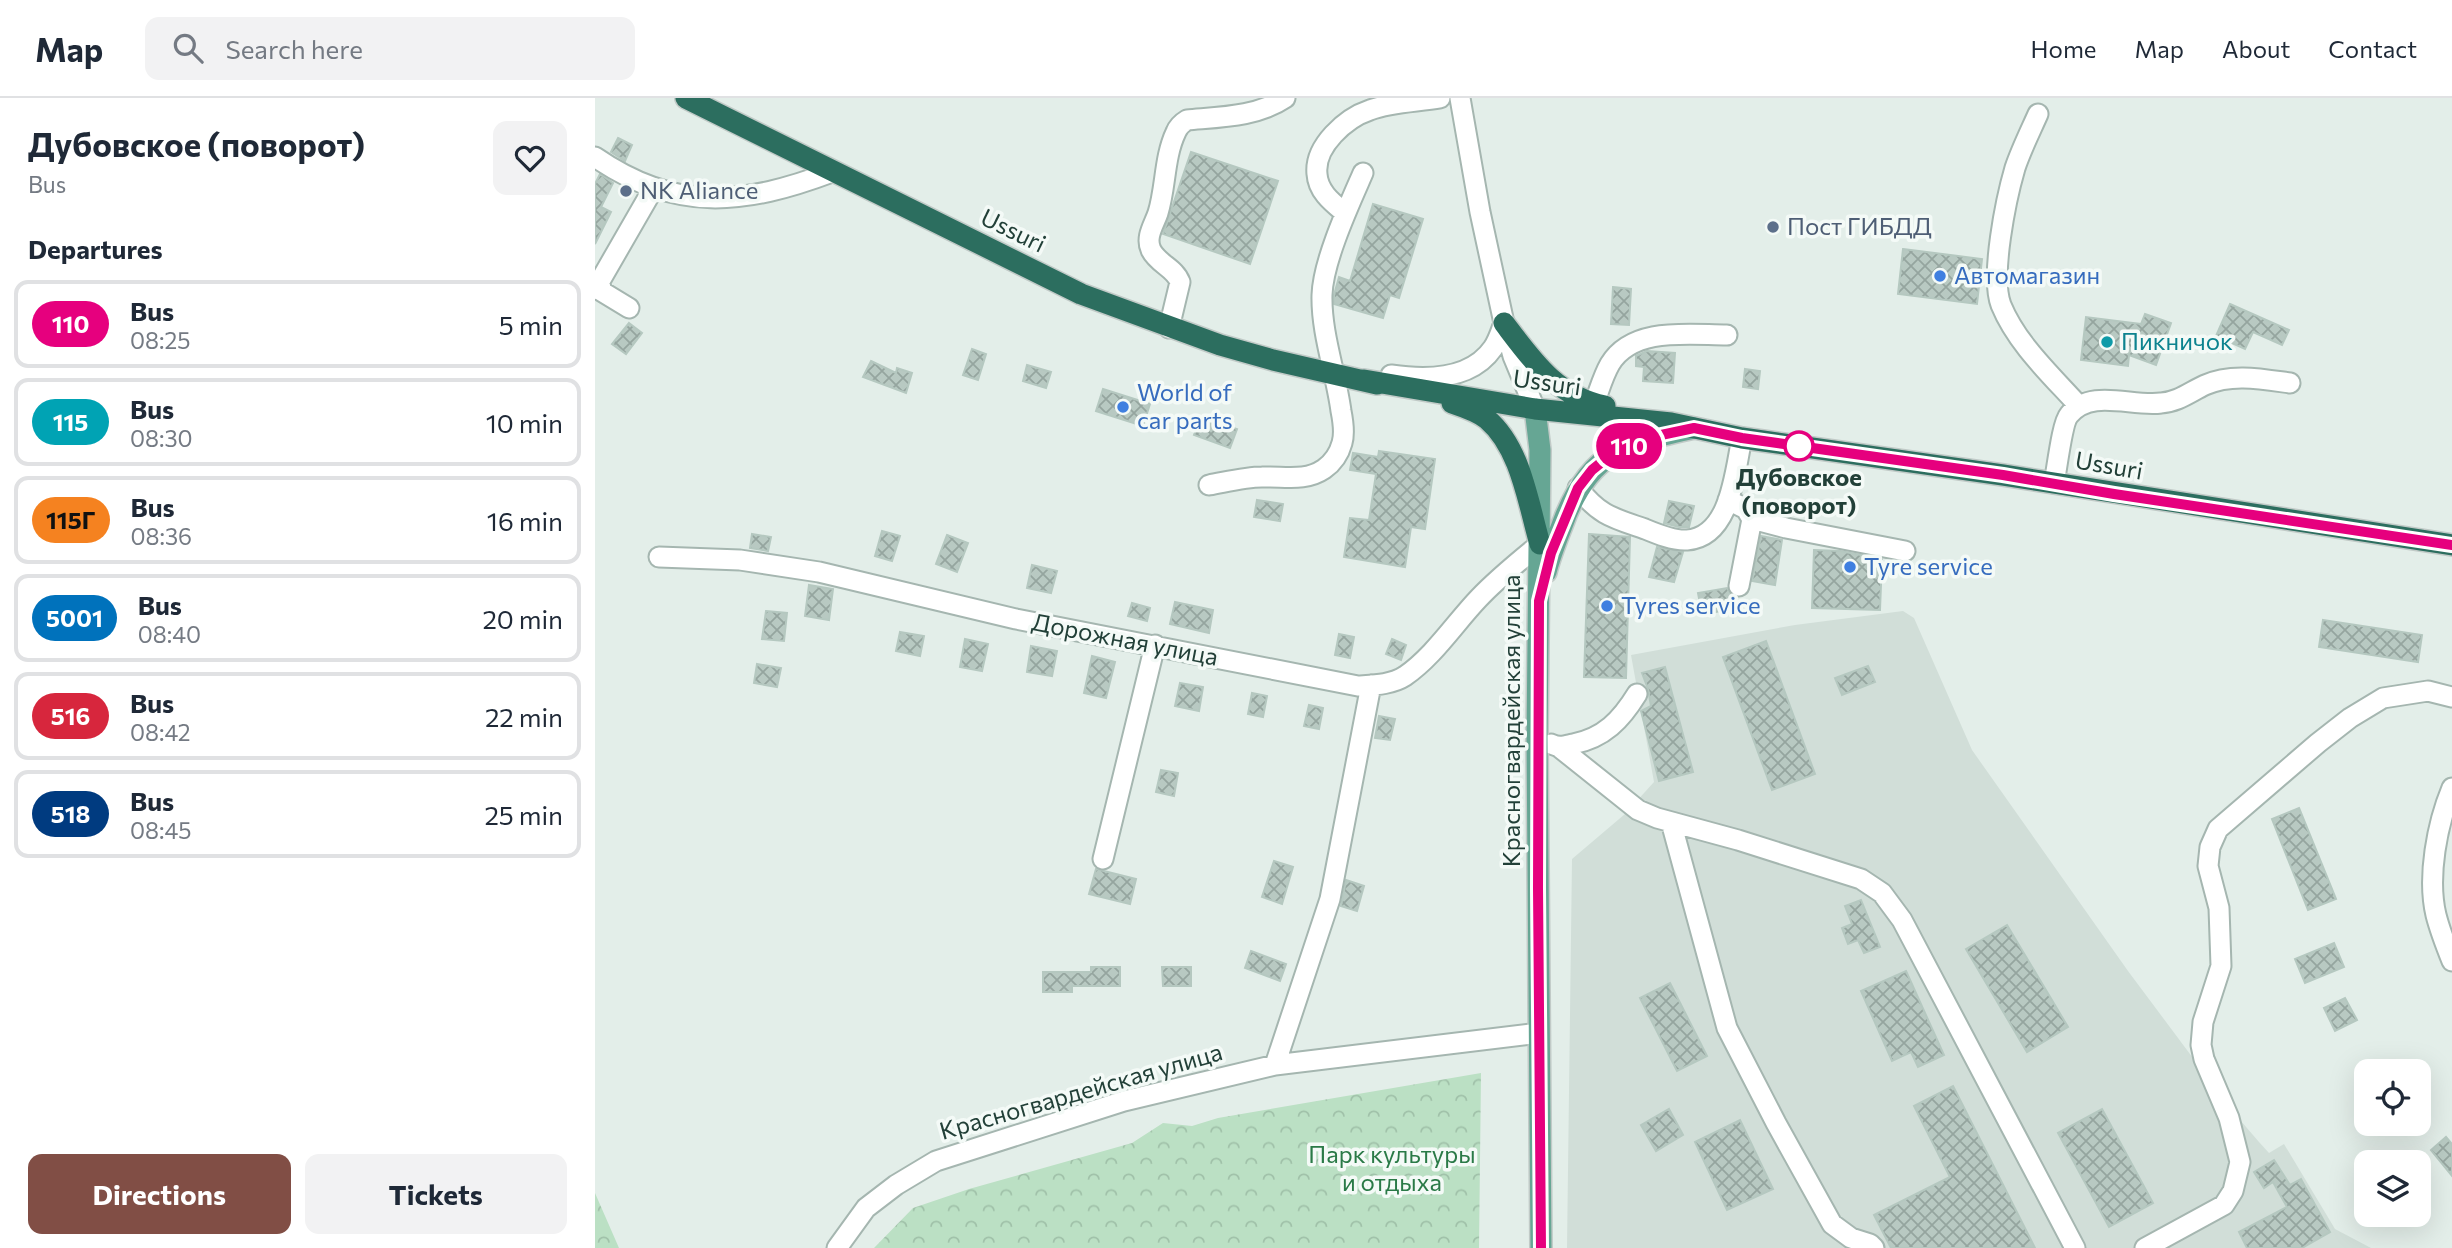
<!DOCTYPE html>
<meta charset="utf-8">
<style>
body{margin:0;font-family:Commissioner,sans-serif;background:#f2f2f3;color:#1f2937;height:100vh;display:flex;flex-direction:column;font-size:26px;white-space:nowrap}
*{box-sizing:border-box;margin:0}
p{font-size:23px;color:#747a83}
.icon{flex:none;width:38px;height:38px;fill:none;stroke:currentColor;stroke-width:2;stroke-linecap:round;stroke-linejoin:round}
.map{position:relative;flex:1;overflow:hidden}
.side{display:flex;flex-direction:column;background:#fff;width:595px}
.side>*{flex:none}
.badge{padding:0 14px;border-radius:23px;font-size:24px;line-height:46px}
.tools{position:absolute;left:1759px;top:961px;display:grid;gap:14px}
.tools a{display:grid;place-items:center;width:77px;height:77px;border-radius:14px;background:#fff;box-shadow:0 7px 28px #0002;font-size:35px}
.map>.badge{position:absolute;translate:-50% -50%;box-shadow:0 0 0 4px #fff}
h2{padding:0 28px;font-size:26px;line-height:63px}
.round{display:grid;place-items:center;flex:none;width:74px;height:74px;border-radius:14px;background:#f2f2f3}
.overview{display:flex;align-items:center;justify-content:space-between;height:119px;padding:0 28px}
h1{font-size:33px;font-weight:700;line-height:52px}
.cta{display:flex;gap:14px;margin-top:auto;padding:14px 28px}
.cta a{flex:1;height:80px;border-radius:14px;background:#814e45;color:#fff;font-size:28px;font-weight:700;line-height:80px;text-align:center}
.cta a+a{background:#f2f2f3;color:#1f2937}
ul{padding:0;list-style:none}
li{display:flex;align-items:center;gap:21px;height:88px;margin:0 14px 10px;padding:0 14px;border:4px solid #e0e1e3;border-radius:14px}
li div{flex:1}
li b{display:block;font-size:26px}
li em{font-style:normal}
li .badge{min-width:77px;font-weight:700;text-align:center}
header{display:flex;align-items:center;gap:42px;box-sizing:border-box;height:98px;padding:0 35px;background:#fff;border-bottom:2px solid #e0e1e3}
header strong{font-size:33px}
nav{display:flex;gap:38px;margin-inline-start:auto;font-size:24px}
.search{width:490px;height:63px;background:#f2f2f3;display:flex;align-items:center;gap:18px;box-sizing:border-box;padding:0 24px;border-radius:14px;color:#747a83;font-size:26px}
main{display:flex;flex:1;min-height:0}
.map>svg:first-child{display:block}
</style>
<header>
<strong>Map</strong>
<div class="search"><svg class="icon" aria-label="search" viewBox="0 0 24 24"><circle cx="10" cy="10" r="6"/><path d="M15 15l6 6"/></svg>Search here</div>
<nav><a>Home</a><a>Map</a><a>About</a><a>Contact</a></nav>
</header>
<main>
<section class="side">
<div class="overview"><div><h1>Дубовское (поворот)</h1><p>Bus</p></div><a class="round"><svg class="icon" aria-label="heart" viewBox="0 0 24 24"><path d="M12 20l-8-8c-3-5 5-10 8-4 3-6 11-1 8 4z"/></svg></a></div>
<h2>Departures</h2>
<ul>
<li><span class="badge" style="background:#e6007e;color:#fff">110</span><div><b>Bus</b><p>08:25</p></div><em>5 min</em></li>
<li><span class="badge" style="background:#00a3b4;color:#fff">115</span><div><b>Bus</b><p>08:30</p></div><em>10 min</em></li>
<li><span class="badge" style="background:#f58220;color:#111">115Г</span><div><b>Bus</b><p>08:36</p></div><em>16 min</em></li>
<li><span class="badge" style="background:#0072bc;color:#fff">5001</span><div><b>Bus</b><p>08:40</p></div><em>20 min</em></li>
<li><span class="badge" style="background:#d7263d;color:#fff">516</span><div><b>Bus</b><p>08:42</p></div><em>22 min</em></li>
<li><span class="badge" style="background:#003b80;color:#fff">518</span><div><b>Bus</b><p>08:45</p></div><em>25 min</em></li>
</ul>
<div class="cta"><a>Directions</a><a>Tickets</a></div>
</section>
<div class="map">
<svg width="1857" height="1150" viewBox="0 0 1857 1150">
<defs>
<pattern id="forest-crowns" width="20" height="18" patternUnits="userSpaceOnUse" patternTransform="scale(1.75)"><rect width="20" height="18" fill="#bbe0c4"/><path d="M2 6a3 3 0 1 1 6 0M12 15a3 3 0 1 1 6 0" fill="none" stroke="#a0c1a9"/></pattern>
<pattern id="building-cross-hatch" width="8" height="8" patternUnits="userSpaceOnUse" patternTransform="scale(1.75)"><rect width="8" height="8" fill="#b8c9c2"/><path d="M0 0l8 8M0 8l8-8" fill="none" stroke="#95a59f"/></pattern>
</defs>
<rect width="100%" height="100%" fill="#e3eee9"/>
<!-- built -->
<path fill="#d1ded8" d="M1308 513 1319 520 1377 652 1533 873 1639 1015 1664 1044 1674 1055 1689 1046 1740 1131 1776 1150H972L977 761 1030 716 1059 684 1036 557 1200 527Z"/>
<!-- forest -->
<path fill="url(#forest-crowns)" d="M886 975 884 1150H279L318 1110 374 1091 537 1045 568 1025 597 1028 623 1020Z
M0 1095 24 1150H0Z"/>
<!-- building -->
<path fill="url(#building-cross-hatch)" stroke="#b5c8c0" stroke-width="2" d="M23 40 37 47 30 63 16 54Z
M596 54 683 83 655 166 568 136Z
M5 76 18 85 6 109 16 114 0 146V86Z
M778 106 828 121 804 200 795 197 788 220 739 206V197L744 179 755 183Z
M1308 151 1387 161 1382 206 1303 196Z
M1018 189 1036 191 1034 227 1016 226Z
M1635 206 1694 232 1687 247 1658 234 1650 251 1621 238Z
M1550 216 1576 225 1561 267 1534 257 1533 268 1486 262 1491 219 1546 226Z
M34 225 47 235 31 256 17 246Z
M377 251 391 256 383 282 368 277Z
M1052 253 1080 255 1078 285 1048 283 1049 269 1041 268V258Z
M276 263 301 275 302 270 317 275 311 295 268 279Z
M432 267 456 274 451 290 428 283Z
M1150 271 1165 273 1163 291 1148 289Z
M508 291 555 306 548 328 501 313Z
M606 319 642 331 635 350 599 337Z
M784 353 840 361 830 431 816 429 810 469 749 459 755 420 774 422 781 376 755 372 758 355 783 359Z
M662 402 688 406 685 423 659 419Z
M1074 403 1099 408 1094 429H1084L1069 425Z
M287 433 305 438 297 463 280 458Z
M157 436 176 439 173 453 155 450Z
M994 436 1035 439 1031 580 989 579Z
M352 437 373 445 362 474 341 466Z
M1166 438 1187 442 1180 487 1157 483Z
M1062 449 1088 454 1079 484 1054 479Z
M1219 452 1245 453 1287 461 1285 512 1217 510Z
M437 467 462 473 456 495 432 490Z
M214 487 238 491 234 522 210 518Z
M1132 490 1137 498 1140 511 1107 516 1103 495Z
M580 504 618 512 614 535 575 526Z
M537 505 555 510 552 523 533 518Z
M171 513 192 515 189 543 167 541Z
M1728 522 1827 537 1823 564 1724 549Z
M305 534 329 538 325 558 301 553Z
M744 536 759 539 755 560 740 557Z
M370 541 393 546 387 573 365 569Z
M797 541 811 547 806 562 791 556Z
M1171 543 1220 676 1177 692 1128 559Z
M436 548 462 553 457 578 432 574Z
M497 558 520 564 511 600 489 595Z
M162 566 186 570 182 589 159 585Z
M1273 568 1280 584 1247 597 1240 580Z
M1070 569 1098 674 1064 683 1046 613 1056 608 1053 591 1047 575Z
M585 585 608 589 604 613 580 608Z
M657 595 672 598 668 619 653 616Z
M714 607 728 610 724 631 709 628Z
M784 618 800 621 795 642 780 640Z
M566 672 583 675 579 698 561 694Z
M1704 710 1741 801 1713 812 1677 721Z
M679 763 698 769 687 806 667 799Z
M501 771 541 781 535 806 494 796Z
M751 782 769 788 762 813 746 808Z
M1266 802 1285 849 1269 855 1263 842 1253 846 1247 830 1257 826 1250 808Z
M1412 827 1473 929 1432 954 1371 851Z
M1739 845 1749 869 1710 885 1700 861Z
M656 853 691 866 685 883 650 870Z
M496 869H525V888H477V894H448V874H496Z
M567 869H596V888H568Z
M1311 873 1349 957 1323 969 1316 954 1297 963 1266 893Z
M1075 885 1112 958 1082 973 1045 900Z
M1750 900 1762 922 1740 933 1729 910Z
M1358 988 1440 1150H1296L1279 1117 1355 1079 1319 1008Z
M1074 1011 1088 1037 1061 1053 1046 1027Z
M1507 1011 1558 1105 1514 1129 1463 1035Z
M1145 1022 1178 1091 1132 1112 1100 1044Z
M1851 1039 1857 1046V1078L1836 1052Z
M1679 1062 1695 1087 1706 1081 1735 1134 1707 1150H1652L1644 1134 1692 1109 1678 1084 1669 1090 1659 1074Z"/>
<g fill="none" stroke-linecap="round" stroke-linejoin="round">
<defs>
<path id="minor" d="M865 0 885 114 909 225 918 258 940 311
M1443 16C1435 34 1426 52 1420 70 1411 101 1395 178 1406 207 1422 246 1456 277 1484 308
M0 59C81 115 149 107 237 74
M750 115C738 105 723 94 722 76 719 48 751 20 775 12 797 4 822 4 845 0
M34 210 6 193 5 183 58 91
M574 230 585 184C580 170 563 166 556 152 550 139 559 127 563 115 571 89 569 59 581 34 583 29 587 25 592 22 624 19 662 19 690 0
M796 277C830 282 876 282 898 250 903 243 906 233 909 225
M999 306C1004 293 1008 278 1015 266 1038 228 1095 237 1132 237
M1459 385C1462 371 1467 325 1474 317 1496 290 1536 309 1566 305 1583 304 1595 294 1610 287 1636 275 1667 281 1695 285
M614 387C631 384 650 379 667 379 689 378 710 384 729 371 739 364 744 356 747 345 750 335 748 323 746 313 741 275 726 235 727 197 728 163 754 107 768 75
M983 390C1005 418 1018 420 1050 431 1062 436 1079 443 1092 442 1136 439 1140 372 1147 340
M1133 402 1151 411 1157 421 1191 430 1310 453
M64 459 145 462 224 474 421 521 763 588C778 587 796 587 810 578 839 558 860 525 884 500 903 480 924 463 945 446
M1144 488 1157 421
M956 646C964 650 969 648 978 646 1009 640 1026 622 1042 596
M964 649 1043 712 1062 720 1143 742 1266 781 1287 795 1307 822 1480 1150
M1857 690C1842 726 1832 779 1841 817 1845 833 1851 848 1857 863
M1076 724 1132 930 1181 1025 1237 1126 1256 1140 1275 1146 1279 1150
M508 761 560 547
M680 967 735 801 776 587
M242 1150 271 1110 301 1087 341 1063 529 1003 680 967 944 935
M1550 1150 1629 1107 1638 1093 1645 1064 1634 1020 1609 961 1606 947 1608 924 1626 868 1624 810 1613 768 1615 749 1623 731 1723 645 1755 620 1788 600 1833 593 1857 599"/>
<path id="major" d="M940 311 945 352 942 640 946 1150
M951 474C956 454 964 436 971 417 999 351 1033 345 1099 330"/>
<path id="highway" d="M91 0 486 196 625 247 678 262 782 286
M909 225C937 262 962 299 1010 308
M769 282 940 311 1076 325 1147 340 1408 377 1857 447
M857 305C869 309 882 313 892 321 926 350 933 405 945 446"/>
</defs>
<!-- minor casing -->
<use href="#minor" stroke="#a5b6b0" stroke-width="23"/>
<!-- major casing -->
<use href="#major" stroke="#c1cac7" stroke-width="24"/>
<!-- highway casing -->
<use href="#highway" stroke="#c1cac7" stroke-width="24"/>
<!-- minor -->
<use href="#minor" stroke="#fff" stroke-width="19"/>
<!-- major -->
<use href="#major" stroke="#66a694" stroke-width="21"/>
<!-- highway -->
<use href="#highway" stroke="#2c6e5f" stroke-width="21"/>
</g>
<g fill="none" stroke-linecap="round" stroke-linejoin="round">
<defs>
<path id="line" d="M946 1150 943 790 944 503 956 455 983 390 997 372 1013 359 1052 340 1099 330 1147 340 1408 377 1519 396 1857 447"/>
</defs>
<!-- line casing -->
<use href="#line" stroke="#fff" stroke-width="16"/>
<!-- line -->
<use href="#line" stroke="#e6007e" stroke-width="10"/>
</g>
<!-- markers -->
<g fill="#5c6f8a" stroke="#f4faf7" stroke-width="2.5">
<circle cx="31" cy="93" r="7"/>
<circle cx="1178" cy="129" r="7"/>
</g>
<g fill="#3f7fe0" stroke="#f4faf7" stroke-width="2.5">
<circle cx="1345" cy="178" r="7"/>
<circle cx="528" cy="309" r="7"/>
<circle cx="1255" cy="469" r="7"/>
<circle cx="1012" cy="508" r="7"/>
</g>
<circle fill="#0f9aa8" stroke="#f4faf7" stroke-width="2.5" cx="1512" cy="244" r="7"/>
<circle fill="#fff" stroke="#e6007e" stroke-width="3.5" cx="1204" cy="348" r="14"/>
<g text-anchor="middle" stroke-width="7" stroke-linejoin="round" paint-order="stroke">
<!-- service labels -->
<g font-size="24" fill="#4e5e75" stroke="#f4faf7" text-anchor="start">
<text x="45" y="101">NK Aliance</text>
<text x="1192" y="137">Пост ГИБДД</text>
</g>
<!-- street labels -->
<g font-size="24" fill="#224038" stroke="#f4faf7">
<text transform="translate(418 133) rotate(26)" y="8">Ussuri</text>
<text transform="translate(952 285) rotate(8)" y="8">Ussuri</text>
<text transform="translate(1514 368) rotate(10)" y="8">Ussuri</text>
<text transform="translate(530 542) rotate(11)" y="8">Дорожная улица</text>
<text transform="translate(917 623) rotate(-90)" y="8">Красногвардейская улица</text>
<text transform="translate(486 994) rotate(-16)" y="8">Красногвардейская улица</text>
</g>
<!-- shop labels -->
<g font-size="24" fill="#366cbe" stroke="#f4faf7" text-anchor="start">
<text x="1359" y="186">Автомагазин</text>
<text x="542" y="303">World of<tspan x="542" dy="28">car parts</tspan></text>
<text x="1269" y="477">Tyre service</text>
<text x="1026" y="516">Tyres service</text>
</g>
<!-- culture labels -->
<g font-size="24" fill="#0d838f" stroke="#f4faf7" text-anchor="start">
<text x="1526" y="252">Пикничок</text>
</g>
<!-- stop labels -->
<g font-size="24" font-weight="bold" fill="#224038" stroke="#f4faf7">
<text x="1204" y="388">Дубовское<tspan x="1204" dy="28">(поворот)</tspan></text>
</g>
<!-- park labels -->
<g font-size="24" fill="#2a7a47" stroke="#f4faf7">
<text x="797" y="1065">Парк культуры<tspan x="797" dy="28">и отдыха</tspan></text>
</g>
</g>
</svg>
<div class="tools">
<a><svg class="icon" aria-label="locate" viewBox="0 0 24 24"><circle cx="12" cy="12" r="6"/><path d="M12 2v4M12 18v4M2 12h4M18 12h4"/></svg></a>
<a><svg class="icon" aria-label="layers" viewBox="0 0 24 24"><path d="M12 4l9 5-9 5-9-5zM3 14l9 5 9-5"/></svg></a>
</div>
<b class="badge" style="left:1034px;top:348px;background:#e6007e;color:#fff">110</b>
</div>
</main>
